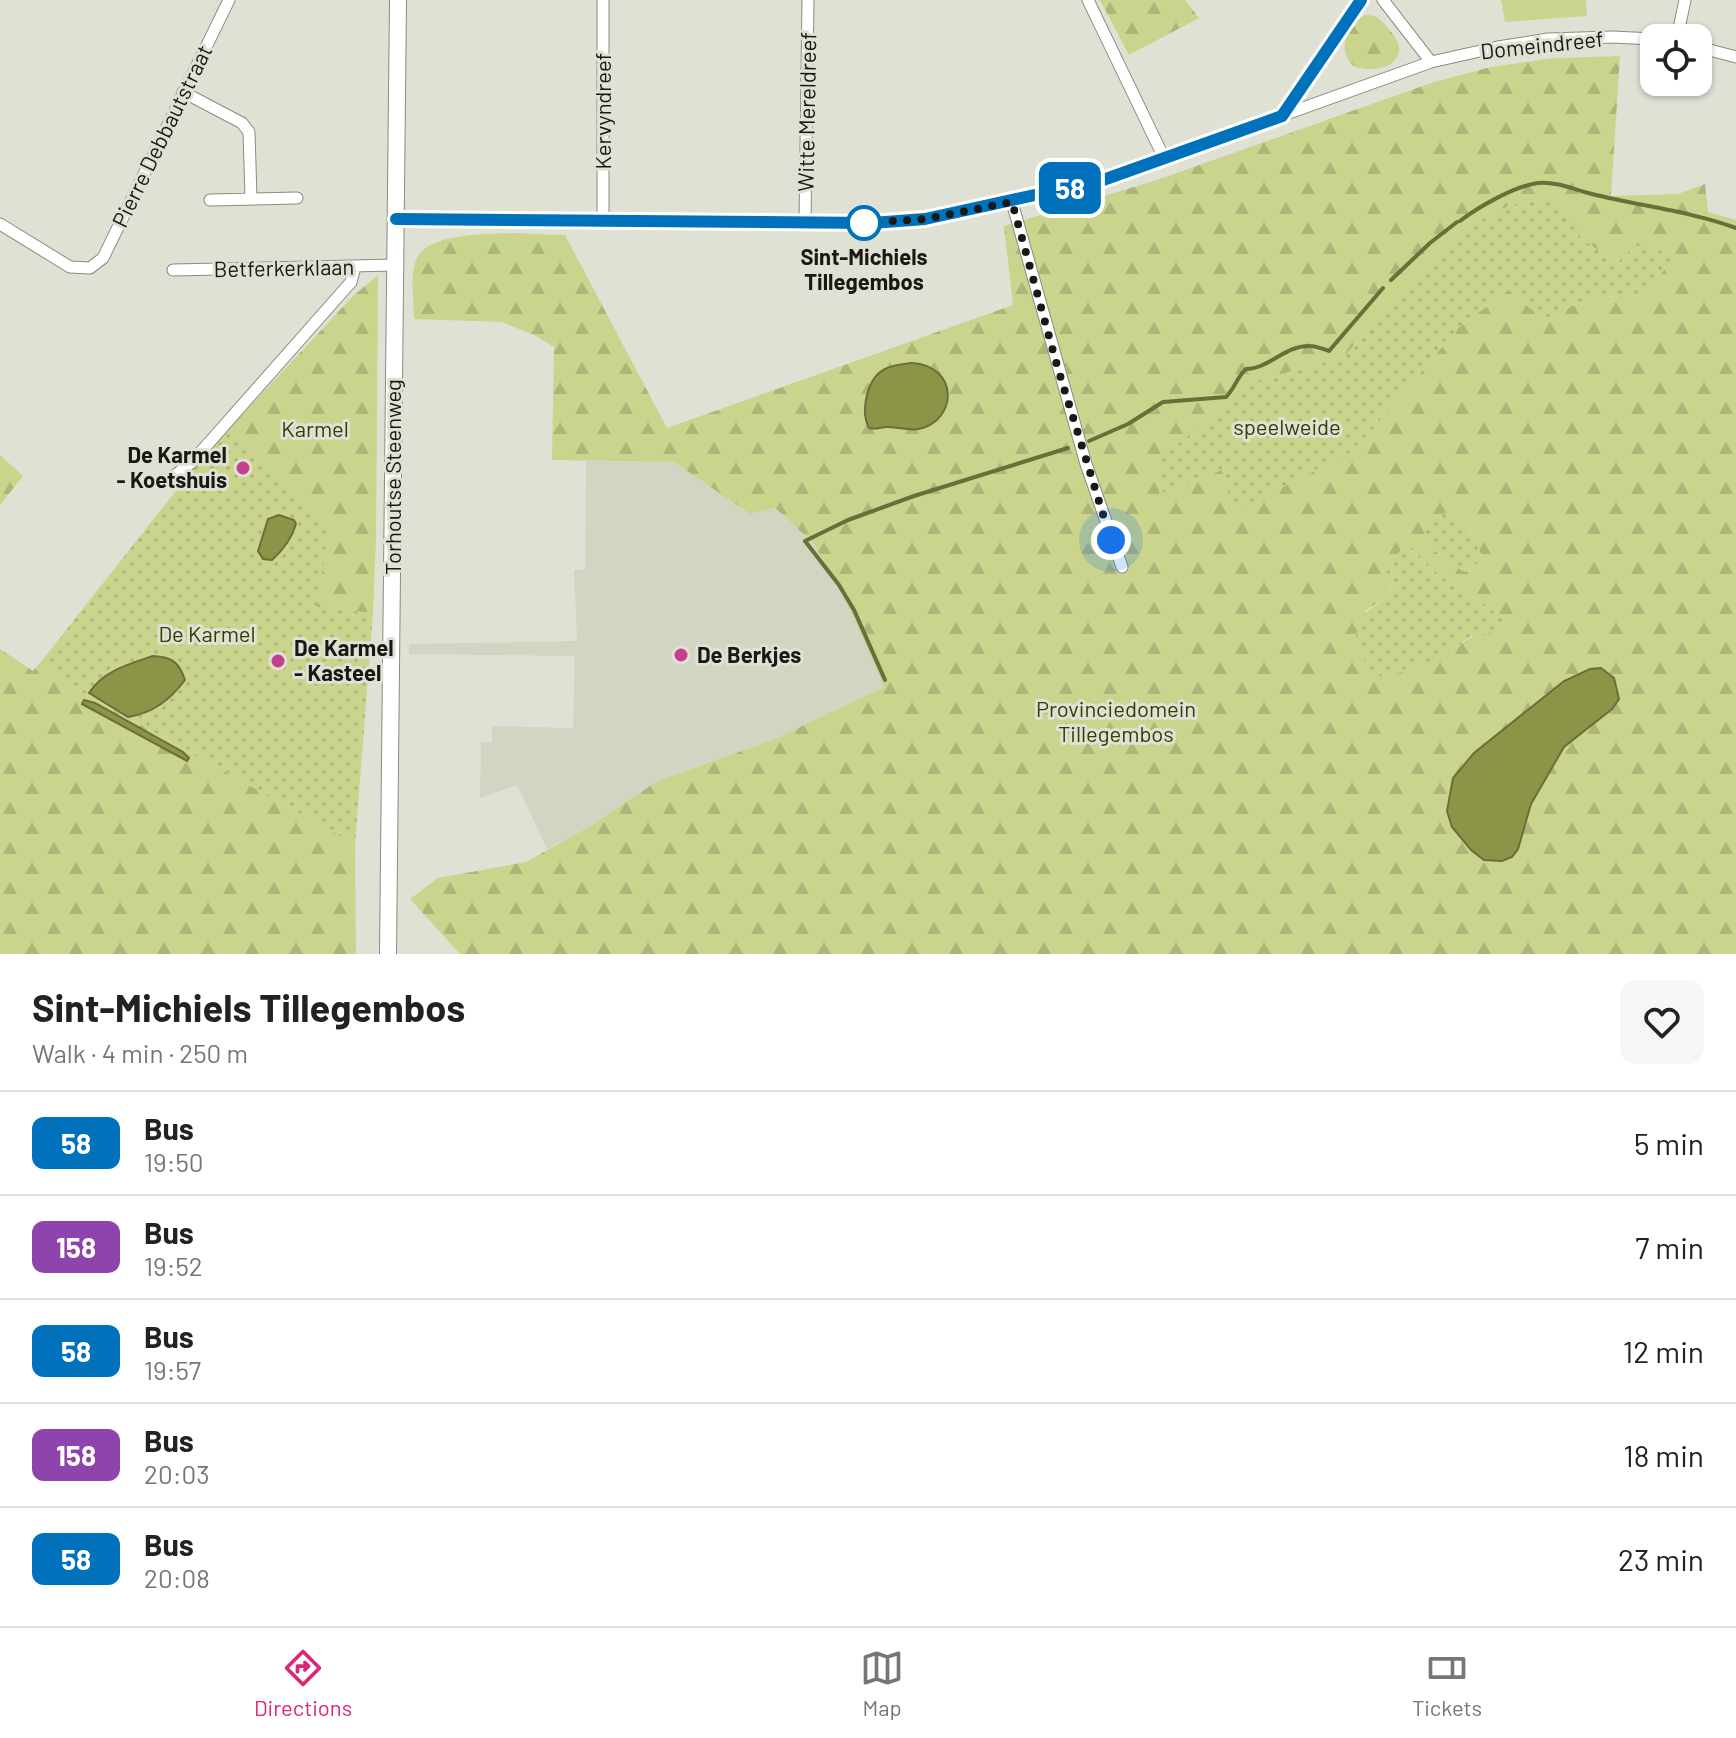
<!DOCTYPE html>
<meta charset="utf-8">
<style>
body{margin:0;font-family:Barlow,sans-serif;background:#f6f6f6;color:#222;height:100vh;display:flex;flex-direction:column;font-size:30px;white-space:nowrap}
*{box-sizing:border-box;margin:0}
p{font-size:26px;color:#767676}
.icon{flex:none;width:44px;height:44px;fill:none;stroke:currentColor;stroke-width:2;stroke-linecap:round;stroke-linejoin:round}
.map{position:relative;height:954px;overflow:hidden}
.drawer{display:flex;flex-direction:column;background:#fff;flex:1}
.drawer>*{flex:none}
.badge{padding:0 16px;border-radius:12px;font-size:28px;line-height:52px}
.tools{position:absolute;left:1640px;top:24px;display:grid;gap:16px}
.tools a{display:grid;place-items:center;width:72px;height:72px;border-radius:16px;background:#fff;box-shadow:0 2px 6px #0004;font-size:40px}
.you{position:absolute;width:40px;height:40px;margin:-20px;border:6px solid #fff;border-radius:50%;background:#1a73e8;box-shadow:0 0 0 12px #1a73e833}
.map>.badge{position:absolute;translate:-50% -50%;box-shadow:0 0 0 4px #fff}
.round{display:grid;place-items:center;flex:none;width:84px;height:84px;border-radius:16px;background:#f6f6f6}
.summary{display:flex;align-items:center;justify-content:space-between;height:136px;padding:0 32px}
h1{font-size:38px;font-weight:700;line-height:60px}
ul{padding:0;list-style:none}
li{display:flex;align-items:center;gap:24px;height:104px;padding:0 32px;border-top:2px solid #e0e0e0}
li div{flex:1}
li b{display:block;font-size:30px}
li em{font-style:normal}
li .badge{min-width:88px;font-weight:700;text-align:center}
.menu{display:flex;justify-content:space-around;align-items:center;height:112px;border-top:2px solid #e0e0e0;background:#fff;font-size:22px;color:#767676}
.menu a{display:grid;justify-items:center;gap:4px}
.menu .on{color:#db2777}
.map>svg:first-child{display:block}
</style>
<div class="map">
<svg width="1736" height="954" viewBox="0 0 1736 954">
<defs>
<pattern id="forest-firs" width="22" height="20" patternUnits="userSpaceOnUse" patternTransform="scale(2)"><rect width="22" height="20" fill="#cad48c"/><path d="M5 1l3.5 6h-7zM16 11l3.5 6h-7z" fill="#adb578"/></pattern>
<pattern id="park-dots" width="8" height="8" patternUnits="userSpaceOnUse" patternTransform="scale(2)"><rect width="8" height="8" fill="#cad48c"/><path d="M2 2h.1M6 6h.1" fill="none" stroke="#adb578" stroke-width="1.8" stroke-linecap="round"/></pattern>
</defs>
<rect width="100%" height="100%" fill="#dfe1d5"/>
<!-- built -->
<path fill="#d2d5c2" d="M586 461 674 462 750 514 774 508 814 544 851 611 884 687 775 739 656 782 589 828 547 849 517 785 480 798 481 742H492V726L573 728 575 656 409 654V644L577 641 574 570H585Z"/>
<!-- grass -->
<path fill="#cad48c" d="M1501 0H1586L1587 16 1505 22Z"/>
<!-- forest -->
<path fill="url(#forest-firs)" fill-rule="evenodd" d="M1100 0H1185L1199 18 1129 55Z
M1365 15C1376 15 1380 18 1386 26 1392 33 1399 40 1399 49 1399 70 1365 73 1352 65 1337 48 1347 25 1365 15Z
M1620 56 1611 196 1678 194 1705 184 1708 212 1736 220V954H460L410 899 438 878 526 862 589 827 656 782 775 739 884 687 851 611 814 544 775 508 750 514 674 462 552 460 554 347 536 336 502 322 414 319C414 301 409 275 417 258 433 225 533 235 565 235L667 428 1013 305 1004 226 1157 180 1434 82 1491 67 1555 58ZM1554 196 1583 240 1617 263 1647 295 1593 297 1543 319 1509 290 1459 327 1353 452 1233 511 1222 470 1160 493 1259 380 1344 357 1398 294 1461 229 1509 206ZM1470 529 1483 559 1466 572ZM1404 545 1412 549 1437 573 1505 618C1465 639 1427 670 1381 677L1365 611 1386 597 1394 582 1386 572ZM1564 681 1612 709 1564 747 1531 804 1518 849 1512 857 1447 811 1453 778 1463 764Z
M378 275 376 540 373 613 317 607 228 430 353 296Z
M0 455 23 476 0 505Z
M0 649 33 671 40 663 80 691 355 844 356 954H0Z"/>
<!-- park -->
<path fill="url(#park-dots)" d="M1554 196 1583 240 1617 263 1636 245 1675 254 1647 295 1593 297 1543 319 1509 290 1459 327 1353 452 1233 512 1222 470 1159 494 1160 458 1259 380 1344 357 1398 294 1461 229 1509 206Z
M230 428 328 532 317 607 373 613 355 844 80 691 40 663 201 459Z
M1446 513C1471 522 1473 536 1483 559L1465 572C1447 562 1419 545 1426 522L1435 515Z
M1404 545 1412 548 1437 573 1505 618 1508 625 1482 636H1471C1445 655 1415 672 1381 677L1370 669 1355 642 1360 617 1386 597 1394 583 1386 572Z"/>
<!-- water -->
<path fill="#8c9448" stroke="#696f39" stroke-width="2" d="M912 363C959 366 958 420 919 429 909 431 898 427 887 427 880 427 876 430 869 428 860 411 867 378 885 369 893 365 903 364 912 363Z
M279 515 294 520 296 524C292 538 283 550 272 560L263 559 258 551 268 519Z
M153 656C172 657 179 662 185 680 170 700 153 713 128 717L89 693C103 671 129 664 153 656Z
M1601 668 1614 678 1619 699 1612 709 1564 747 1531 804 1518 849 1512 857 1502 861 1484 860 1471 850 1452 827 1447 811 1453 778 1474 753 1564 681 1590 669Z
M84 700 95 703 183 752 189 758 187 761 82 704Z"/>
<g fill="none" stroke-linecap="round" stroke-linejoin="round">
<!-- stream -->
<path stroke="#696f39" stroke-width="4" d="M1460 221C1478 207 1515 186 1538 183 1556 181 1575 190 1592 194 1640 206 1689 211 1736 228
M1391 280 1430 243 1457 222
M1089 441 1128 424 1163 402 1226 397C1235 388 1237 377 1246 369 1269 369 1285 345 1310 346 1316 346 1323 349 1329 351L1383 288
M885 680 854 610 839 585 805 541 848 520 914 496 1068 448"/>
<defs>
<path id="street" d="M1088 0 1165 160
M1383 0 1431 62
M1677 38 1685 0
M1698 47 1736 57
M183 92 242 123 249 132 251 198
M1282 115 1361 0
M210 200 297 198
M1012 202 1086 464 1122 567
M396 219 839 224 925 219 1012 202 1103 180 1431 62 1498 47 1548 39 1612 37 1654 39
M603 222V0
M805 223 808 0
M0 224 70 267 90 268 103 258 229 0
M173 270 395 265
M170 479 191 463 351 282 355 267"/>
<path id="primary" d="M388 954 398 0"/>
</defs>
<!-- street casing -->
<use href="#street" stroke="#8a8b81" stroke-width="13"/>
<!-- primary casing -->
<use href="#primary" stroke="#8a8b81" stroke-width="18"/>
<!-- street -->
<use href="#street" stroke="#fff" stroke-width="11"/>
<!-- primary -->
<use href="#primary" stroke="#fff" stroke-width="16"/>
</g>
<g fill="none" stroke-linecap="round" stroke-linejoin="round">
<defs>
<path id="line" d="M396 219 872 223 925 219 1103 180 1282 116 1361 0"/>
</defs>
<!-- line casing -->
<use href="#line" stroke="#fff" stroke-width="18"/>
<!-- line -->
<use href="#line" stroke="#0072bc" stroke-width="12"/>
<!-- walk -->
<path stroke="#181915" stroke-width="8" stroke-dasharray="0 14.4" d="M864 223 925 219 1012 202 1058 369 1111 540"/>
</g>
<!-- markers -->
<circle fill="#fff" stroke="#0072bc" stroke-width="4" cx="864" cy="223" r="16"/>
<g fill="#c2418a" stroke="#dfe1d5" stroke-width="3">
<circle cx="243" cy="468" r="8"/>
<circle cx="681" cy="655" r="8"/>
<circle cx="278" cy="661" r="8"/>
</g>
<g text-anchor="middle" stroke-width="6" stroke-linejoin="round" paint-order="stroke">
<!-- street labels -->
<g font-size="22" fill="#181915" stroke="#dfe1d5">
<text transform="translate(1542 45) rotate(-6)" y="8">Domeindreef</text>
<text transform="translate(603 111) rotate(-90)" y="8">Kervyndreef</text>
<text transform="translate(807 112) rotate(-89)" y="8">Witte Mereldreef</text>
<text transform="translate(162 136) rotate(-64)" y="8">Pierre Debbautstraat</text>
<text transform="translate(284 268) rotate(-1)" y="8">Betferkerklaan</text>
<text transform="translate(393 477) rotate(-90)" y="8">Torhoutse Steenweg</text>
</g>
<!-- stop labels -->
<g font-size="22" font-weight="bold" fill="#181915" stroke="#dfe1d5">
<text x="864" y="265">Sint-Michiels<tspan x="864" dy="25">Tillegembos</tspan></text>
</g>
<!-- park labels -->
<g font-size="22" fill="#373c00" stroke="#dfe1d5">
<text x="1287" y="435">speelweide</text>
<text x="315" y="437">Karmel</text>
<text x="207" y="642">De Karmel</text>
<text x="1116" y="717">Provinciedomein<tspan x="1116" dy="25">Tillegembos</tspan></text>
</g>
<!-- poi labels -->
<g font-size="22" font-weight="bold" fill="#181915" stroke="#dfe1d5" text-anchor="start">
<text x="227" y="463" text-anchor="end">De Karmel<tspan x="227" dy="25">- Koetshuis</tspan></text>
<text x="294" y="656">De Karmel<tspan x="294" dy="25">- Kasteel</tspan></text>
<text x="697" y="663">De Berkjes</text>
</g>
</g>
</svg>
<div class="tools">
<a><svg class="icon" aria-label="locate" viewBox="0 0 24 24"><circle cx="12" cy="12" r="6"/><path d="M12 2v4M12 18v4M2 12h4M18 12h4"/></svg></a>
</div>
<div class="you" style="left:1111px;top:540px"></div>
<b class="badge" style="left:1070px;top:188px;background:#0072bc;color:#fff">58</b>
</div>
<section class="drawer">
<div class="summary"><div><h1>Sint-Michiels Tillegembos</h1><p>Walk · 4 min · 250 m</p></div><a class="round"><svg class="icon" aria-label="heart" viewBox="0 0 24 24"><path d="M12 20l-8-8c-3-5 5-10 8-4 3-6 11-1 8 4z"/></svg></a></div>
<ul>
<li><span class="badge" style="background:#0072bc;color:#fff">58</span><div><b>Bus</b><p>19:50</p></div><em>5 min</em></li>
<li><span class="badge" style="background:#8e44ad;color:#fff">158</span><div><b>Bus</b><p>19:52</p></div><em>7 min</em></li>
<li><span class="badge" style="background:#0072bc;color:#fff">58</span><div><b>Bus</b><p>19:57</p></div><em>12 min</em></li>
<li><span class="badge" style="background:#8e44ad;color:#fff">158</span><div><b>Bus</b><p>20:03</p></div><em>18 min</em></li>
<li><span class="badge" style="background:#0072bc;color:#fff">58</span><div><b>Bus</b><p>20:08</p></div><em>23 min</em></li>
</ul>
</section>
<nav class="menu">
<a class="on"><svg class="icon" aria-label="directions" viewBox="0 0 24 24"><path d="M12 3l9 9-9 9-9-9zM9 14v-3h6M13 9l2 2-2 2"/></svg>Directions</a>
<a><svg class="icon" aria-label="map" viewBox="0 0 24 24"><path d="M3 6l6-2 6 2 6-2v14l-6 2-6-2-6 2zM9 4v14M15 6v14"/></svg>Map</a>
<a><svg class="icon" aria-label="tickets" viewBox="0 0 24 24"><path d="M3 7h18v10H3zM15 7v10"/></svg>Tickets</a>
</nav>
